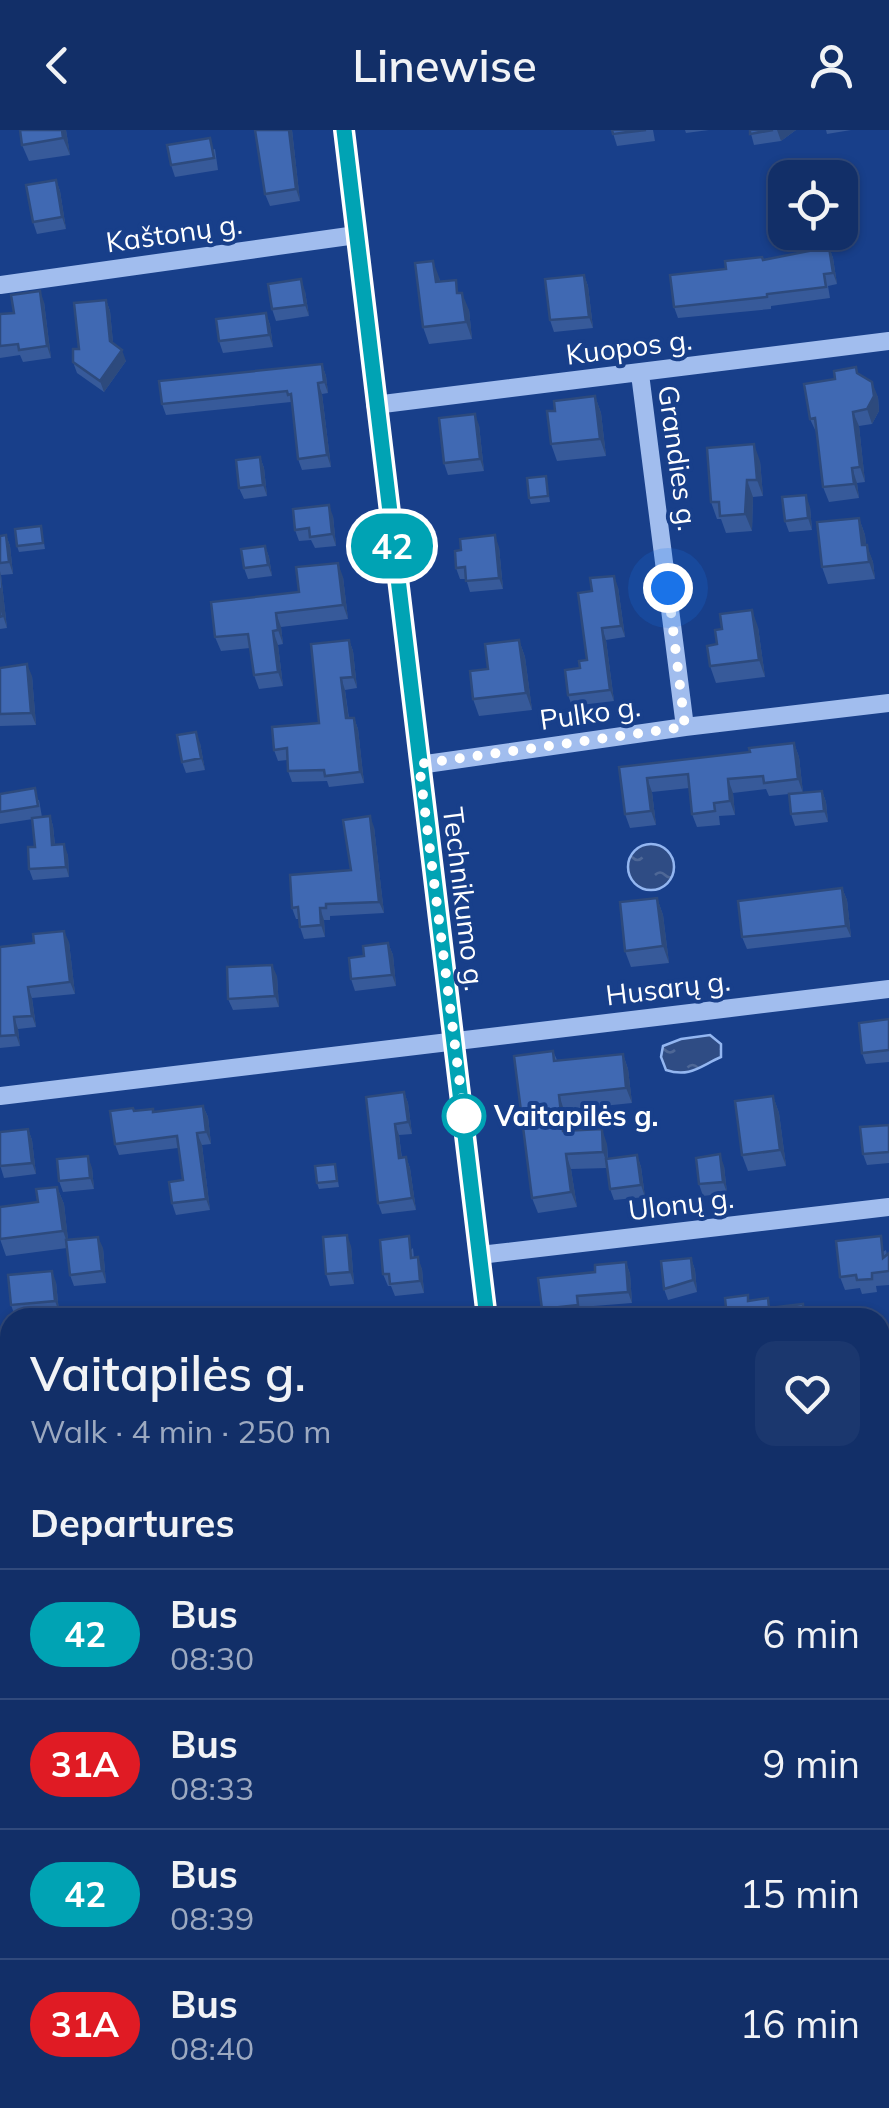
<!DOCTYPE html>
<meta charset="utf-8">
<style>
body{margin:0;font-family:Mulish,sans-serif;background:#1b376e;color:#f1f3f6;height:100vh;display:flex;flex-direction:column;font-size:38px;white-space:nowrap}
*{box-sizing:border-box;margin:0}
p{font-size:32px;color:#9ca9c0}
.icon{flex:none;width:55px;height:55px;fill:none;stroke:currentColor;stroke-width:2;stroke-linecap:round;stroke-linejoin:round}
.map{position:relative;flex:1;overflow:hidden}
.panel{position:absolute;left:0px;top:1178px;width:890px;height:802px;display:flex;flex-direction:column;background:#122f68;border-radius:30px 30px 0 0;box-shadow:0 2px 8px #0004,0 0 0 2px #314a7c}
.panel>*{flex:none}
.badge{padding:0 20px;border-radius:32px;font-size:35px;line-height:65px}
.buttons{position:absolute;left:768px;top:30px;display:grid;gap:20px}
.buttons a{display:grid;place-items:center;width:90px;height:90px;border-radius:20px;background:#122f68;box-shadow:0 2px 8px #0004,0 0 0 2px #314a7c;font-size:50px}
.you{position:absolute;width:50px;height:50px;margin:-25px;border:8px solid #fff;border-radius:50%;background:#1a73e8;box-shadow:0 0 0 15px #1a73e833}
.map>.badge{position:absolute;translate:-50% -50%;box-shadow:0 0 0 5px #fff}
h2{padding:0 30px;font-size:38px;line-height:90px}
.round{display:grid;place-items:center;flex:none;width:105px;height:105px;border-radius:20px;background:#1b376e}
.head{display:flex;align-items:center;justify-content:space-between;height:170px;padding:0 30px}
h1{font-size:48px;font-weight:600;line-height:75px}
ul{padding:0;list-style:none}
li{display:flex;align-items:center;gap:30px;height:130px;padding:0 30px;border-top:2px solid #314a7c}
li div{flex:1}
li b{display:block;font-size:38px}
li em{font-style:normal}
li .badge{min-width:110px;font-weight:700;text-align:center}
header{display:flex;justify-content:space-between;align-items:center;height:130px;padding:0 30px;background:#122f68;font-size:45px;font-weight:600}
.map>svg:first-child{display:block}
</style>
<header><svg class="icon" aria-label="back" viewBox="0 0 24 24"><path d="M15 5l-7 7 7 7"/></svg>Linewise<svg class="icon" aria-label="person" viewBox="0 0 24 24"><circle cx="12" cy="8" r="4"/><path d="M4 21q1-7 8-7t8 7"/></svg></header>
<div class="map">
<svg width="889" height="1978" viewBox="0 0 889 1978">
<defs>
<pattern id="water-ripples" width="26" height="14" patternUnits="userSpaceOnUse" patternTransform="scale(2.5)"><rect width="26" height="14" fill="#2f4c84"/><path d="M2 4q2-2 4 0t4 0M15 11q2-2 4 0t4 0" fill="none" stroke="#4e6796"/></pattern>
</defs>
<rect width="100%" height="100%" fill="#183f8a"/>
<!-- water -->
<path fill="url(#water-ripples)" stroke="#93b6f1" stroke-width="2.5" d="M628 737a23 23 0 1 1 46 0a23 23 0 1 1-46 0Z
M710 905 721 914V927C700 936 690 948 666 940L661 927 663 916 681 909Z"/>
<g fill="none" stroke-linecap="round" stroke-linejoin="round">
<!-- minor -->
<path stroke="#a1bdee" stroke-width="18" d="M344 0 487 1188
M0 155 356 105
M640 244 685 597
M375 275 889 211
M419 635 685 597 889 573
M0 966 889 859
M480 1125 889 1077
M880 1325 889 1324
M0 1399 10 1477
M0 1534 10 1522
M880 1597 889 1596
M0 1797 10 1793
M880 1867 889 1866
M168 1970 169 1978
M580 1970 581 1978"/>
</g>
<!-- wall -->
<path fill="#375a9a" d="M66 0 70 25 29 31 22 15Z
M255 0H292L300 71 270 76 265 64Z
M612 0H653L655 11 617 16Z
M685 0H709L686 3Z
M750 0H796L781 11 754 15Z
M826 0H851L827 4Z
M215 19 218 40 175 47 171 35Z
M56 50 60 61 66 99 37 104 33 92Z
M829 117 833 128 837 154 828 156 830 168 771 176V179L678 188 674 177 726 139Z
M584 145 588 156 593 198 554 202 550 190Z
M439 147 440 152 469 180 472 209 429 214 423 197Z
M305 161 309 186 276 191 272 179Z
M106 170 110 181 113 213 126 231 104 262 77 243 73 232 79 219Z
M44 172 51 228 23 232 20 225 0 228V184L14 183Z
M266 183 270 195 273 217 223 223 219 211Z
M322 234 326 246 328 263 322 264 331 337 302 340 298 329 292 276 291 272 166 285 162 274Z
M858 243 878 267 879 281 872 294 859 296 865 352 857 353 859 368 829 372 823 357 817 304 810 289 835 249Z
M595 266 601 283 606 326 557 331 551 314Z
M479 295 484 341 448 345 444 333Z
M260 327 264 338 267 366 244 369 239 358Z
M760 331 763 366 753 367 752 401 726 403 721 389H717L711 372Z
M546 346 550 372 531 374 529 368Z
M810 377 812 400 789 402 785 391Z
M333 386 336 416 315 418 311 410 299 411 295 400Z
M859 388 865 405 866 415 873 432 875 449 828 454 822 437Z
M41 396 45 419 19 422 17 416Z
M6 405 10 416 13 444 1 445 7 498 0 499V406Z
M265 416 269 427 272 446 248 449 244 438Z
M499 417 503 459 470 462 466 449H460L456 438 461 420Z
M343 447 348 489 281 497 283 514 278 515 283 556 259 559 254 545 250 518 221 521 215 507 299 462Z
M618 457 625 507 606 510 614 571 572 576 568 565 587 530Z
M758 497 765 547 716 553 710 536 717 514Z
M349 510 353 521 357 558 345 560 349 588H354L358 599 364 653 329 657 327 651 292 652 288 641 287 630 278 631 274 620 319 593Z
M519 510 525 527 532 580 479 586 473 569 488 539Z
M0 538 32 546 36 595 0 596Z
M200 613 205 640 186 643 182 632Z
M794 613 799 627 803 663 822 661 826 672 828 692 795 696 791 684 789 664 769 666 766 659 733 663 735 685 719 686 720 695 697 697 692 684 689 658 652 662 656 695 630 698 625 684 619 637 750 622Z
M0 664 39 670 42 687 50 686 53 696 55 715 68 725 69 747 33 750 29 739 35 717 33 689 0 694Z
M374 697 384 783 330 786V790H324L325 807 304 809 300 797 299 789H296L292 778 351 740Z
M842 758 847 770 851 807 747 819 742 807Z
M657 768 663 785 669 833 631 837 625 821Z
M69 812 75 864 32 868 36 897 18 899 20 916 0 918V816Z
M388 813 393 825 396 856 355 861 351 849 364 826Z
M277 846 279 877 233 880 228 869Z
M889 889V932L866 934 862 923Z
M553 921 557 930 623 924 628 939 632 973 564 980 567 1001 607 1014 608 1029 637 1025 641 1037 645 1067 614 1070 610 1059 607 1038 571 1039 577 1077 538 1083 532 1068Z
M404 962 408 973 412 1004 399 1005 402 1028 406 1027 410 1038 416 1080 382 1084 378 1073 366 967Z
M773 966 779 983 786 1036 748 1041 742 1025Z
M203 976 208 987 211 1014 202 1015 210 1080 176 1085 172 1073 183 1050 178 1018 119 1025 115 1014 134 981 154 982Z
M889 995V1033L867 1035 863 1024Z
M28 999 32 1010 36 1044 4 1048 0 1035Z
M335 1034 339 1057 319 1059 317 1053Z
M724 1036 727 1063 703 1066 699 1054Z
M92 1038 94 1059 63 1062 59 1051Z
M57 1057 64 1074 68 1110 103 1118 106 1153 74 1156 70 1145 67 1118 6 1126 0 1109 38 1072Z
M351 1116 354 1154 330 1156 326 1144Z
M413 1118 414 1128 422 1139 424 1163 395 1166 391 1156H388L383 1144Z
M886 1120 887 1125 889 1123V1155L876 1156 877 1162 862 1164 860 1158 845 1160 840 1147Z
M691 1128 695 1140 697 1162 668 1170 664 1159Z
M626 1132 630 1144 632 1173 581 1177 582 1186 545 1188 542 1179 595 1142Z
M56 1152 59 1182 15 1186 11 1175Z
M889 1350V1401L880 1403V1352Z
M889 1462V1509L880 1510V1463Z
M889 1651V1698L880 1699V1652Z
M889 1905V1949L880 1950V1906Z
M75 1970H135L136 1978H76Z"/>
<!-- shaded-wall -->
<path fill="#2d4a7d" d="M62 0H66L70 25 63 8Z
M289 0H292L300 71 296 59Z
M777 0H796L781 11Z
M56 50 60 61 66 99 62 87Z
M829 117 833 128 837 154 833 143Z
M433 131 439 147 442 169 436 152Z
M584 145 588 156 593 198 589 187Z
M301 149 305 161 309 186 305 175Z
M40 161 44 172 51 228 47 216Z
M462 163 469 180 472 209 466 192Z
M106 170 110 181 114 222 110 211Z
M266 183 270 195 273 217 269 205Z
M122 220 126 231 104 262 100 251Z
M322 234 326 246 328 263 324 252Z
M872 252 878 267 879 281 872 294 867 279Z
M318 253 322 264 331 337 327 325Z
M595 266 601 283 606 326 600 309Z
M853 282 859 296 865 352 860 337Z
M475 284 479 295 484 341 480 329Z
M754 314 760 331 763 366 757 350Z
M260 327 264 338 267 366 263 355Z
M852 338 857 353 859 368 854 354Z
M747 350 753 367 752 401 745 384Z
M806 365 810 377 812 400 808 388Z
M329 375 333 386 336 416 332 404Z
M859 388 865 405 868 432 862 415Z
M6 405 10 416 13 444 9 432Z
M495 405 499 417 503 459 499 448Z
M867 415 873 432 875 449 869 432Z
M265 416 269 427 272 446 268 435Z
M338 433 343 447 348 489 343 475Z
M0 441 1 445 7 498 3 486Z
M614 446 618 457 625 507 621 496Z
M752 480 758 497 765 547 759 530Z
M276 483 281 497 283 514 278 500Z
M602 498 606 510 614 571 610 560Z
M273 501 278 515 283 556 278 542Z
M349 510 353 521 357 558 353 547Z
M519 510 525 527 532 580 526 563Z
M27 534 32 546 36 595 31 583Z
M341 548 345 560 350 599 346 588Z
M354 588 358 599 364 653 360 642Z
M196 602 200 613 205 640 201 628Z
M794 613 799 627 803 663 798 649Z
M647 648 652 662 656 695 651 681Z
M728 649 733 663 735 685 730 671Z
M822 661 826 672 828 692 824 681Z
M50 686 53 696 56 726 52 715Z
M370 686 374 697 384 783 379 772Z
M64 714 68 725 69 747 66 737Z
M842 758 847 770 851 807 846 796Z
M657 768 663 785 669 833 663 816Z
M320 778 324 790 325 807 321 795Z
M64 801 69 812 75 864 70 852Z
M388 813 393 825 396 856 392 845Z
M272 835 277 846 279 877 275 866Z
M28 857 32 868 36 897 32 886Z
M14 887 18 899 20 916 16 905Z
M623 924 628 939 632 973 626 958Z
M404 962 408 973 412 1004 408 992Z
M559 965 564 980 569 1016 563 1001Z
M773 966 779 983 786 1036 780 1020Z
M203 976 208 987 211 1014 206 1002Z
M395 994 399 1005 403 1039 399 1028Z
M28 999 32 1010 36 1044 32 1033Z
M602 999 607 1014 608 1037 603 1022Z
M197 1003 202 1015 210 1080 206 1069Z
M566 1024 571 1039 577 1077 571 1062Z
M720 1024 724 1036 727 1063 723 1052Z
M637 1025 641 1037 645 1067 641 1055Z
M88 1026 92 1038 94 1059 90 1048Z
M406 1027 410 1038 416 1080 412 1068Z
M57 1057 64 1074 69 1118 63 1101Z
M347 1105 351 1116 354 1154 350 1142Z
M98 1107 103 1118 106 1153 102 1141Z
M418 1127 422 1139 424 1163 420 1151Z
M691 1128 695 1140 697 1162 693 1150Z
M626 1132 630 1144 632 1173 628 1162Z
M52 1141 56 1152 59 1182 55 1171Z
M10 1607V1628L0 1639V1619Z"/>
<!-- building -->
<path fill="#4069b3" stroke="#2d4a7d" stroke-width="2.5" d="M20 0H62L63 8 22 15Z
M255 0H289L296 59 265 64Z
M612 0H646L613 4Z
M750 0H773L750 4Z
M210 8 214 28 171 35 167 15Z
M56 50 62 87 33 92 26 55Z
M829 117 833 143 824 144 826 157 767 164V167L674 177 670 145 726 139 725 131 762 127 763 130Z
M433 131 436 152 456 150 457 163H462L466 192 423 197 415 133Z
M584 145 589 187 550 190 545 149Z
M301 149 305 175 272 179 268 154Z
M40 161 47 216 19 220 18 214 0 216V184L14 183 11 165Z
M106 170 110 211 122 220 100 251 73 232V219H79L74 173Z
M266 183 269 205 219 211 216 189Z
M322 234 324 252 318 253 327 325 298 329 291 264 288 265 287 261 162 274 159 251Z
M856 237 857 243 872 252 874 266 867 279 853 282 860 337 852 338 854 354 823 357 815 288 810 289 804 254 835 249 834 241Z
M595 266 600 309 551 314 547 281H555L554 271Z
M475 284 480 329 444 333 439 288Z
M754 314 757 350H747L745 384 720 386 719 372H711L707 318Z
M260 327 263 355 239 358 236 330Z
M546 346 548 366 529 368 527 348Z
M806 365 808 388 785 391 782 367Z
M329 375 332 404 310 407 309 398 295 400 293 379Z
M859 388 862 415H867L869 432 822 437 817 392Z
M41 396 43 413 17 416 15 399Z
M6 405 9 432 0 433V406Z
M495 405 499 448 466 451 465 437 456 438 455 421 461 420 460 409Z
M265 416 268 435 244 438 241 419Z
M338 433 343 475 276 483 278 500 273 501 278 542 254 545 248 504 215 507 211 472 299 462 296 437Z
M614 446 621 496 602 498 610 560 568 565 565 540 580 538 579 531 587 530 578 463 592 461 590 448Z
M0 458 3 486 0 487Z
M752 480 759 530 710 536 707 516 717 514 715 500 722 499 720 484Z
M349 510 353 547 341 548 346 588H354L360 642 325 646 324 640 288 641 287 618 274 620 272 597 319 593 311 514Z
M519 510 526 563 473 569 470 541 488 539 485 514Z
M27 534 31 583 0 584V538Z
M196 602 201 628 182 632 177 605Z
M794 613 798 649 764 653 763 646 728 649 730 671 714 673 715 681 692 684 688 644 647 648 651 681 625 684 619 637 750 622 749 618Z
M35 658 38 676 0 682V664Z
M822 661 824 681 791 684 789 664Z
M50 686 52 715 64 714 66 737 29 739 28 717H35L32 688Z
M370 686 379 772 326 774V778H320L321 795 300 797 298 777 292 778 290 745 351 740 343 690Z
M842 758 846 796 742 807 738 771Z
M657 768 663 816 625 821 620 772Z
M64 801 70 852 28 857 32 886 14 887 16 905 0 906V817L34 813 33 804Z
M388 813 392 845 351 849 349 828 364 826 363 816Z
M272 835 275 866 228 869 227 837Z
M889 889V920L862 923 859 893Z
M553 921 554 931 623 924 626 958 559 965 563 1001 602 999 603 1022 566 1024 571 1062 532 1068 514 926Z
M404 962 408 992 395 994 399 1028 406 1027 412 1068 378 1073 366 967Z
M773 966 780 1020 742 1025 735 971Z
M203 976 206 1002 197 1003 206 1069 172 1073 169 1052 183 1050 177 1006 115 1014 110 981 133 978 134 981 153 979V982Z
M889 995V1022L863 1024 860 997Z
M28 999 32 1033 0 1036V1002Z
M720 1024 723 1052 699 1054 696 1028Z
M637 1025 641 1055 610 1059 606 1029Z
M88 1026 90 1048 59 1051 57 1029Z
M335 1034 337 1051 317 1053 315 1036Z
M57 1057 63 1101 0 1109V1077L38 1072 36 1059Z
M347 1105 350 1142 326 1144 323 1107Z
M409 1106 411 1128 418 1127 420 1151 390 1154 389 1144H383L380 1110Z
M881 1106 883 1128 889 1123V1141L872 1143V1149L857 1150 856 1145 840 1147 836 1111Z
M98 1107 102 1141 70 1145 66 1110Z
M691 1128 693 1150 664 1159 661 1131Z
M626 1132 628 1162 577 1166 578 1175 542 1179 538 1148 595 1142V1135Z
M52 1141 55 1171 11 1175 8 1145Z
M748 1165V1171L768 1168 769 1178 803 1174 804 1188H727L725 1168Z
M427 1180 428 1188H388V1186Z
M889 1350V1389L880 1391V1352Z
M889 1462V1498L880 1499V1463Z
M10 1580V1607L0 1619V1590Z
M889 1651V1685L880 1686V1652Z
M6 1902H10V1921Z
M889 1905V1936L880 1937V1906Z
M75 1970H98L99 1978H76Z
M314 1970H334V1978H304V1971Z
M493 1970H527L528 1978H494Z"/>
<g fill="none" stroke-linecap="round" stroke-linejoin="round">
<defs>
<path id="line" d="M344 0 487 1188"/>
</defs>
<!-- line casing -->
<use href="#line" stroke="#fff" stroke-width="22"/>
<!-- line -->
<use href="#line" stroke="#00a3b4" stroke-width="15"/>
<!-- walk -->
<path stroke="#fff" stroke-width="10" stroke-dasharray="0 18" d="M464 986 419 634 685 597 668 458"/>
</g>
<!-- markers -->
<circle fill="#fff" stroke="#00a3b4" stroke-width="5" cx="464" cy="986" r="20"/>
<g text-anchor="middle" stroke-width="8" stroke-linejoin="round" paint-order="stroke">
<!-- street labels -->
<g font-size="28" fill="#fff" stroke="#183f8a">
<text transform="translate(174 103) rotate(-8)" y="10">Kaštonų g.</text>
<text transform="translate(629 217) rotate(-7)" y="10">Kuopos g.</text>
<text transform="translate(678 328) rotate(82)" y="10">Grandies g.</text>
<text transform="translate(590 583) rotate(-8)" y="10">Pulko g.</text>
<text transform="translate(464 769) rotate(83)" y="10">Technikumo g.</text>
<text transform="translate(668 858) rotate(-7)" y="10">Husarų g.</text>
<text transform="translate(681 1074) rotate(-7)" y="10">Ulonų g.</text>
</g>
<!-- stop labels -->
<g font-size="28" font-weight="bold" fill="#fff" stroke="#183f8a" text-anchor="start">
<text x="494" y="996">Vaitapilės g.</text>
</g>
</g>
</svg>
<div class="buttons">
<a><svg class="icon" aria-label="locate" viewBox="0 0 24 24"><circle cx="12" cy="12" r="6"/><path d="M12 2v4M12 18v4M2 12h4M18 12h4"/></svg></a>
</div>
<div class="you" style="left:668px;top:458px"></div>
<b class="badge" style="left:392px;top:416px;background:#00a3b4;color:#fff">42</b>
<section class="panel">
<div class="head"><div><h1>Vaitapilės g.</h1><p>Walk · 4 min · 250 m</p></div><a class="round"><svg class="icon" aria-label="heart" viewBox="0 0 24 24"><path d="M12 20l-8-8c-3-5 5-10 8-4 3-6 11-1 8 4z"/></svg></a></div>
<h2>Departures</h2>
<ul>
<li><span class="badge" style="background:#00a3b4;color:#fff">42</span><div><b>Bus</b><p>08:30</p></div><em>6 min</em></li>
<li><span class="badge" style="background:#e01b24;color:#fff">31A</span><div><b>Bus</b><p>08:33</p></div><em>9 min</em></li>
<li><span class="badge" style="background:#00a3b4;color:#fff">42</span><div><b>Bus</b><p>08:39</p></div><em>15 min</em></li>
<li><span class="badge" style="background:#e01b24;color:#fff">31A</span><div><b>Bus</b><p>08:40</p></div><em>16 min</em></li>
</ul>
</section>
</div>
